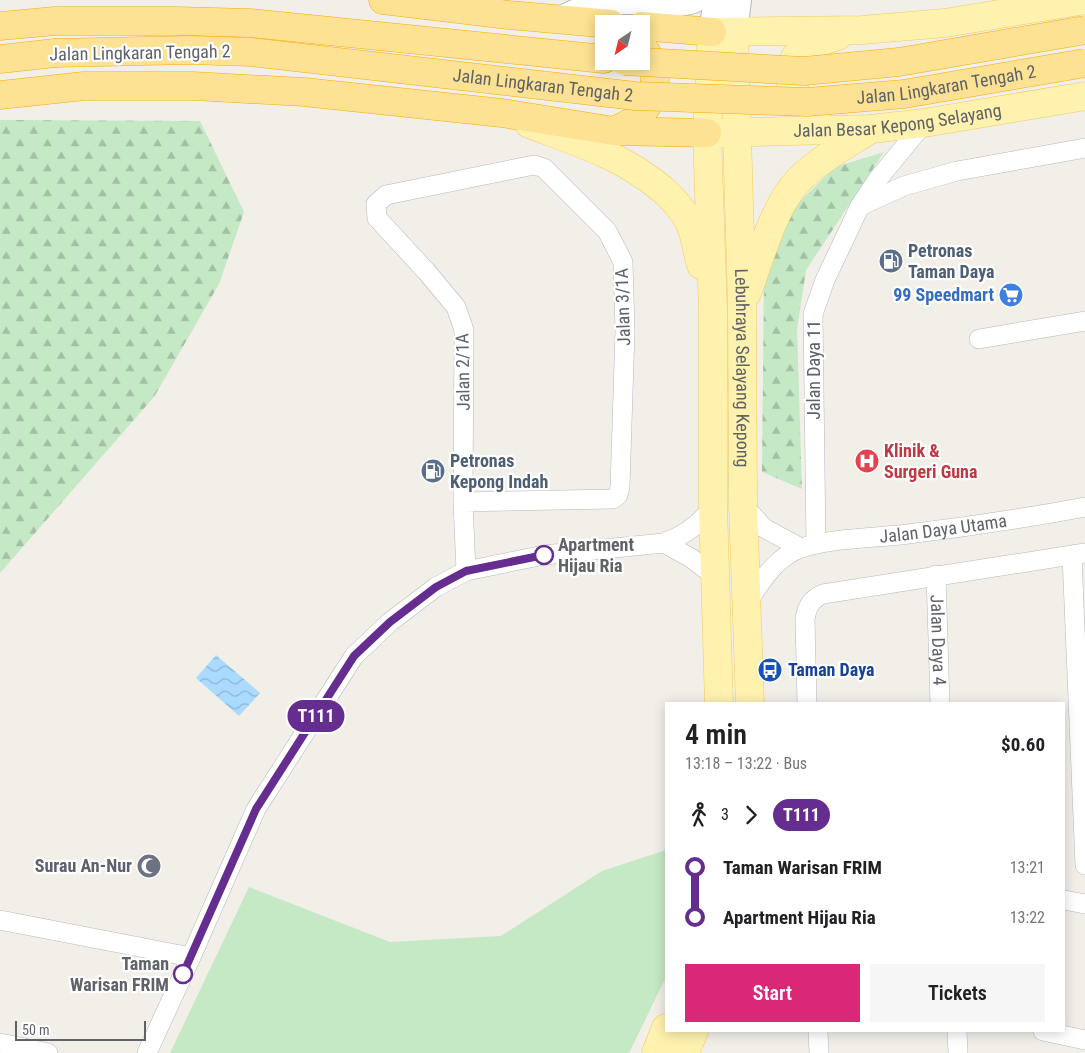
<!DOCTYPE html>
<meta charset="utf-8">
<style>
body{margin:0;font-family:"Roboto Condensed",sans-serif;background:#f6f6f6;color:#202124;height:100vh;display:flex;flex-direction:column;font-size:19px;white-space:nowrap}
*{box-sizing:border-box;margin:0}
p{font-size:16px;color:#757577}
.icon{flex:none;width:28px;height:28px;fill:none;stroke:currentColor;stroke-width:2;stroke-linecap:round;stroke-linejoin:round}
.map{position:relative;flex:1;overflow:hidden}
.side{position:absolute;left:665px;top:702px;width:400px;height:330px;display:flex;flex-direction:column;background:#fff;border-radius:0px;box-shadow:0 2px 12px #0003}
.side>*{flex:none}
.badge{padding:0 10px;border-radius:16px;font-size:18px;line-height:32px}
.needle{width:32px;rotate:215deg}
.controls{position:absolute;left:595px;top:15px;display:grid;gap:10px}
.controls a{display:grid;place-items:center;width:55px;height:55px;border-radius:0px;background:#fff;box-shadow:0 2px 12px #0003;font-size:25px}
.scale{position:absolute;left:15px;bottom:12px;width:131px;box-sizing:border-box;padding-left:5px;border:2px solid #5f6368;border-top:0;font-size:14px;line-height:18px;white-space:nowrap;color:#5f6368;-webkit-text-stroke:4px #fff;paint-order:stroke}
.map>.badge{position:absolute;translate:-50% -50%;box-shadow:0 0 0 2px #fff}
.legs{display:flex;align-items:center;gap:8px;height:55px;padding:0 20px;font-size:16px}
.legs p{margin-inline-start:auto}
.headline{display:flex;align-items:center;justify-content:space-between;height:85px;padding:0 20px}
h1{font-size:28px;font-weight:600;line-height:38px}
.button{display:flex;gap:10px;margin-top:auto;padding:10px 20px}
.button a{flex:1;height:58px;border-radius:0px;background:#db2777;color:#fff;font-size:20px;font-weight:600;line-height:58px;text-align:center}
.button a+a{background:#f6f6f6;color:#202124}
ul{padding:0 20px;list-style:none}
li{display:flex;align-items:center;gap:18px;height:50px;font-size:19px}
li i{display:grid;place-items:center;width:8px;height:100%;margin:0 6px;background:currentColor}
li i::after{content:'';width:12px;height:12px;margin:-6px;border:4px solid;border-radius:50%;background:#fff}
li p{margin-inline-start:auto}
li:first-child i{background:linear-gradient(#0000 50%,currentColor 0)}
li:last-child i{background:linear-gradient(currentColor 50%,#0000 0)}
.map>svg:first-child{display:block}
</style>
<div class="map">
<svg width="1085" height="1053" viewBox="0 0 1085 1053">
<defs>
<pattern id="forest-firs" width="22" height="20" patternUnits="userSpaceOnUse" patternTransform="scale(1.25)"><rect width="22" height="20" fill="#c5e8c5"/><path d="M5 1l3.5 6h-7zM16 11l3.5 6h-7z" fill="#a3c0a4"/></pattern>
<pattern id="water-waves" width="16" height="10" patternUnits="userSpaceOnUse" patternTransform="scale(1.25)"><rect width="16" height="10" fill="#aadaff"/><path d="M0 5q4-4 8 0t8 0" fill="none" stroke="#8eb4d2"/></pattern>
</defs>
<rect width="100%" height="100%" fill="#f1efe8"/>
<!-- forest -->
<path fill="url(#forest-firs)" d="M0 120 200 121 244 212 219 284 154 397 0 573Z
M884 152 806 270 797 329 802 489 762 472 764 279 793 208 835 167Z"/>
<!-- green -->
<path fill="#c5e8c5" d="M666 850V977L629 1053H170L249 887 390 942 501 936 602 871Z"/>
<!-- water -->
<path fill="url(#water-waves)" d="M216 655 260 693 239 716 196 678Z"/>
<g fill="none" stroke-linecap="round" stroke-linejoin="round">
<defs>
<g id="street">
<path d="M860 206 904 186 957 171 1085 148"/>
<path d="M979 339 1085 321"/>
<path d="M463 502 613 499 618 495 620 487 625 331 623 262 607 231 544 168 534 165 386 195 376 204 377 218 426 271 456 307 464 330 463 502 466 571"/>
<path d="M743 505 764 528 801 548"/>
<path d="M664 543 691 558 716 577"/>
<path d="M816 544 813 314 825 280 860 206 878 179 924 123"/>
<path d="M1072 556 1085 865"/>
<path id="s1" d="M936 575 940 704"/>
<path id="s2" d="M747 603C761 582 776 556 802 548 831 538 877 538 908 534 967 527 1026 518 1085 507"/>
<path d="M807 704 805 619C807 607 811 599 823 594L1085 553"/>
<path d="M1064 900 1085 904"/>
<path d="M0 920 191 957"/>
<path d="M818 1031 819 1053"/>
<path d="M957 1031 958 1053"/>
<path d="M1043 1031 1085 1040"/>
<path d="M0 1043 48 1053"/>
<path d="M147 1053 191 957 256 809 354 656 390 622 436 587 466 571 544 555 664 543C685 535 701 524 713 506"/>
</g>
<path id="secondary" d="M562 19C586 7 604 0 632 1 650 1 677 6 693 0
M712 32 717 0
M734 32 738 0"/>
<g id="primary">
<path id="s3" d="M734 32 742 306 743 505 750 704"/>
<path d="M817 113C802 103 784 86 792 66 793 63 794 58 796 56 807 45 824 40 838 36"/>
<path d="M529 124C577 142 621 155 662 189 672 198 682 208 689 221 695 234 697 251 701 265"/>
<path id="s4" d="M719 133 871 129 924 123 1085 96"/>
<path d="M747 293C760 259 773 207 798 181 819 159 846 145 871 129"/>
<path d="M719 704 713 506V310L707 133 712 32 862 30 945 23 1085 0"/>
<path d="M656 1053 666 1028"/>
<path d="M685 1053 694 1031"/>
</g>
<path id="highway" d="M383 0 509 15 611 24
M0 26 55 21H177L250 23 604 59
M641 26 712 32
M0 59 55 53
M0 95 84 86H193L304 92 502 113 614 131 707 133
M614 131C622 127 632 123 639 117 643 113 647 106 650 100 659 78 656 64 641 45"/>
</defs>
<!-- street casing -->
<use href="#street" stroke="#b5b8bc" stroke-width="20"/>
<!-- secondary casing -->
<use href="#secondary" stroke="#b6babf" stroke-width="28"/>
<!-- primary casing -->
<use href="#primary" stroke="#f2c960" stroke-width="29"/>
<!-- highway casing -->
<use href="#highway" stroke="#f9ab00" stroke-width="29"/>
<!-- street -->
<use href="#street" stroke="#fff" stroke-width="19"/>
<!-- secondary -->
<use href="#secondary" stroke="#fff" stroke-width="26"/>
<!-- primary -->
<use href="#primary" stroke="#fff2af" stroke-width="28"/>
<!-- highway -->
<use href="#highway" stroke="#fde293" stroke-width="28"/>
<defs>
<g id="highway-bridge">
<path id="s5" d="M55 53 189 50 251 52 635 96 807 102 904 94 1085 63"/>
<path d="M624 61 804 71 899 62 1085 30"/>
</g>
</defs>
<!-- highway-bridge casing -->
<use href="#highway-bridge" stroke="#f9ab00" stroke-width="29" stroke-linecap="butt"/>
<!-- highway-bridge -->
<use href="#highway-bridge" stroke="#fde293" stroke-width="28"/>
</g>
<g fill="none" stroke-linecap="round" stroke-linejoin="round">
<defs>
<path id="line-1" d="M183 974 256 809 354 656 390 622 436 587 466 571 544 555"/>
</defs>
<!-- line-1 casing -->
<use href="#line-1" stroke="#fff" stroke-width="11"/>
<!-- line-1 -->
<use href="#line-1" stroke="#662d91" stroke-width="8"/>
</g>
<!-- icons -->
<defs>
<symbol id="fuel-disc" viewBox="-11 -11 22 22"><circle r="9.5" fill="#5c6f8a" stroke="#fff"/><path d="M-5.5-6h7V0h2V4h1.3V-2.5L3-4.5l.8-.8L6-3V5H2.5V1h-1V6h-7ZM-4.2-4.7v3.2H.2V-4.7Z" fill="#fff"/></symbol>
<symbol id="supermarket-disc" viewBox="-11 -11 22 22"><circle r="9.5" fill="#3f7fe0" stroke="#fff"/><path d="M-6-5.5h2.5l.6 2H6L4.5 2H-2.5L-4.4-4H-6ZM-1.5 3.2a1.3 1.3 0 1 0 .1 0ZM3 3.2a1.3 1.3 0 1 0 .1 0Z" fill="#fff"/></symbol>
<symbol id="hospital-disc" viewBox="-11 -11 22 22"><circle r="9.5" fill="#e0444e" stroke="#fff"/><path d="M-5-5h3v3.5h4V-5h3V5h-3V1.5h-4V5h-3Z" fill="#fff"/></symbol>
<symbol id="bus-disc" viewBox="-11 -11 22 22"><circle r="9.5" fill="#1a4fb4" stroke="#fff"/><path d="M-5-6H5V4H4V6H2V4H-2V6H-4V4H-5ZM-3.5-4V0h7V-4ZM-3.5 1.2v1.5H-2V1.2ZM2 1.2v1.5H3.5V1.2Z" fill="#fff"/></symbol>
<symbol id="mosque-disc" viewBox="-11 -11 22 22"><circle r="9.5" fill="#6b7280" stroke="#fff"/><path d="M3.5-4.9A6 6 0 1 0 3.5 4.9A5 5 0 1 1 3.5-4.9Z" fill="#fff"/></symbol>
</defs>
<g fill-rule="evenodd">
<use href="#fuel-disc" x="877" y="247" width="28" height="28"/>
<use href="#supermarket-disc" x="997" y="281" width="28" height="28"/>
<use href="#hospital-disc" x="853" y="447" width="28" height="28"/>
<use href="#fuel-disc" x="419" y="457" width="28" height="28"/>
<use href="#bus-disc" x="756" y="656" width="28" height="28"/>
<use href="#mosque-disc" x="135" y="852" width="28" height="28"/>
</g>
<!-- markers -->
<g fill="#fff" stroke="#662d91" stroke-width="2.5">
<circle cx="544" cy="555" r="9"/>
<circle cx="183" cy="974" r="9"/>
</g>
<g text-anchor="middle" stroke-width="4.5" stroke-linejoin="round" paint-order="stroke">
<!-- street labels -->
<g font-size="18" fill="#5f6368" stroke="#fff">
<text transform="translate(140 53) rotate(-1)" y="6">Jalan Lingkaran Tengah 2</text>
<text dy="6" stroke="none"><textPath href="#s5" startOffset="895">Jalan Lingkaran Tengah 2</textPath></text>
<text dy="6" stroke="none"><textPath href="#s5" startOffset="490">Jalan Lingkaran Tengah 2</textPath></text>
<text dy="6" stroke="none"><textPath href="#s4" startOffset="179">Jalan Besar Kepong Selayang</textPath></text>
<text transform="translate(623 307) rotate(-92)" y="6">Jalan 3/1A</text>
<text dy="6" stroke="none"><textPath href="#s3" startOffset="336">Lebuhraya Selayang Kepong</textPath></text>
<text transform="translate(814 370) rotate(-90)" y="6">Jalan Daya 11</text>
<text transform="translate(463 372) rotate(-91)" y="6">Jalan 2/1A</text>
<text dy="6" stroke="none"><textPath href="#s2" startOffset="222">Jalan Daya Utama</textPath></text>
<text dy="6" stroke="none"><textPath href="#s1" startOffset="65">Jalan Daya 4</textPath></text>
</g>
<!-- service labels -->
<g font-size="18" font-weight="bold" fill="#4e5e75" stroke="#fff" text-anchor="start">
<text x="908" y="257">Petronas<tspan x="908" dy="21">Taman Daya</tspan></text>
<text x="450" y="467">Petronas<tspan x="450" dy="21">Kepong Indah</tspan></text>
</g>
<!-- shop labels -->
<g font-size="18" font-weight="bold" fill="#366cbe" stroke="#fff" text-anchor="end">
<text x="994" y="301">99 Speedmart</text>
</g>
<!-- health labels -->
<g font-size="18" font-weight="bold" fill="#be3a42" stroke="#fff" text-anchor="start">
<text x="884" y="457">Klinik &amp;<tspan x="884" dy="21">Surgeri Guna</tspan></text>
</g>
<!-- stop labels -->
<g font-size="18" font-weight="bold" fill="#5f6368" stroke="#fff" text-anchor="start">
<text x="558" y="551">Apartment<tspan x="558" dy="21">Hijau Ria</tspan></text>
<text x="169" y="970" text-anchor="end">Taman<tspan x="169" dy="21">Warisan FRIM</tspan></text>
</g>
<!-- transit labels -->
<g font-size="18" font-weight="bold" fill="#164399" stroke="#fff" text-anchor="start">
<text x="788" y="676">Taman Daya</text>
</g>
<!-- worship labels -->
<g font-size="18" font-weight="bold" fill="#5b616d" stroke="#fff" text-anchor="end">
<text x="132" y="872">Surau An-Nur</text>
</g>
</g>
</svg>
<div class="controls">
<a><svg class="needle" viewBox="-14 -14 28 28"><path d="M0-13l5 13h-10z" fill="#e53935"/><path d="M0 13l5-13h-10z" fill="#757577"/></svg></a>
</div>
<div class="scale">50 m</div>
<b class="badge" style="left:316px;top:716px;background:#662d91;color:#fff">T111</b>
<section class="side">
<div class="headline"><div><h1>4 min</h1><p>13:18 – 13:22 · Bus</p></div><b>$0.60</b></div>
<div class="legs"><svg class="icon" aria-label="walk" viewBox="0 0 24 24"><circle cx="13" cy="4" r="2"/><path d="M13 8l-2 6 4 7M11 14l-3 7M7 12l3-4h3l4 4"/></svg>3<svg class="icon" aria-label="forward" viewBox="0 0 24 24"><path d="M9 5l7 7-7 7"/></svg><b class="badge" style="background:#662d91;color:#fff">T111</b></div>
<ul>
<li><i style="color:#662d91"></i><b>Taman Warisan FRIM</b><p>13:21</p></li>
<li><i style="color:#662d91"></i><b>Apartment Hijau Ria</b><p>13:22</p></li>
</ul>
<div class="button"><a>Start</a><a>Tickets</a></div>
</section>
</div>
